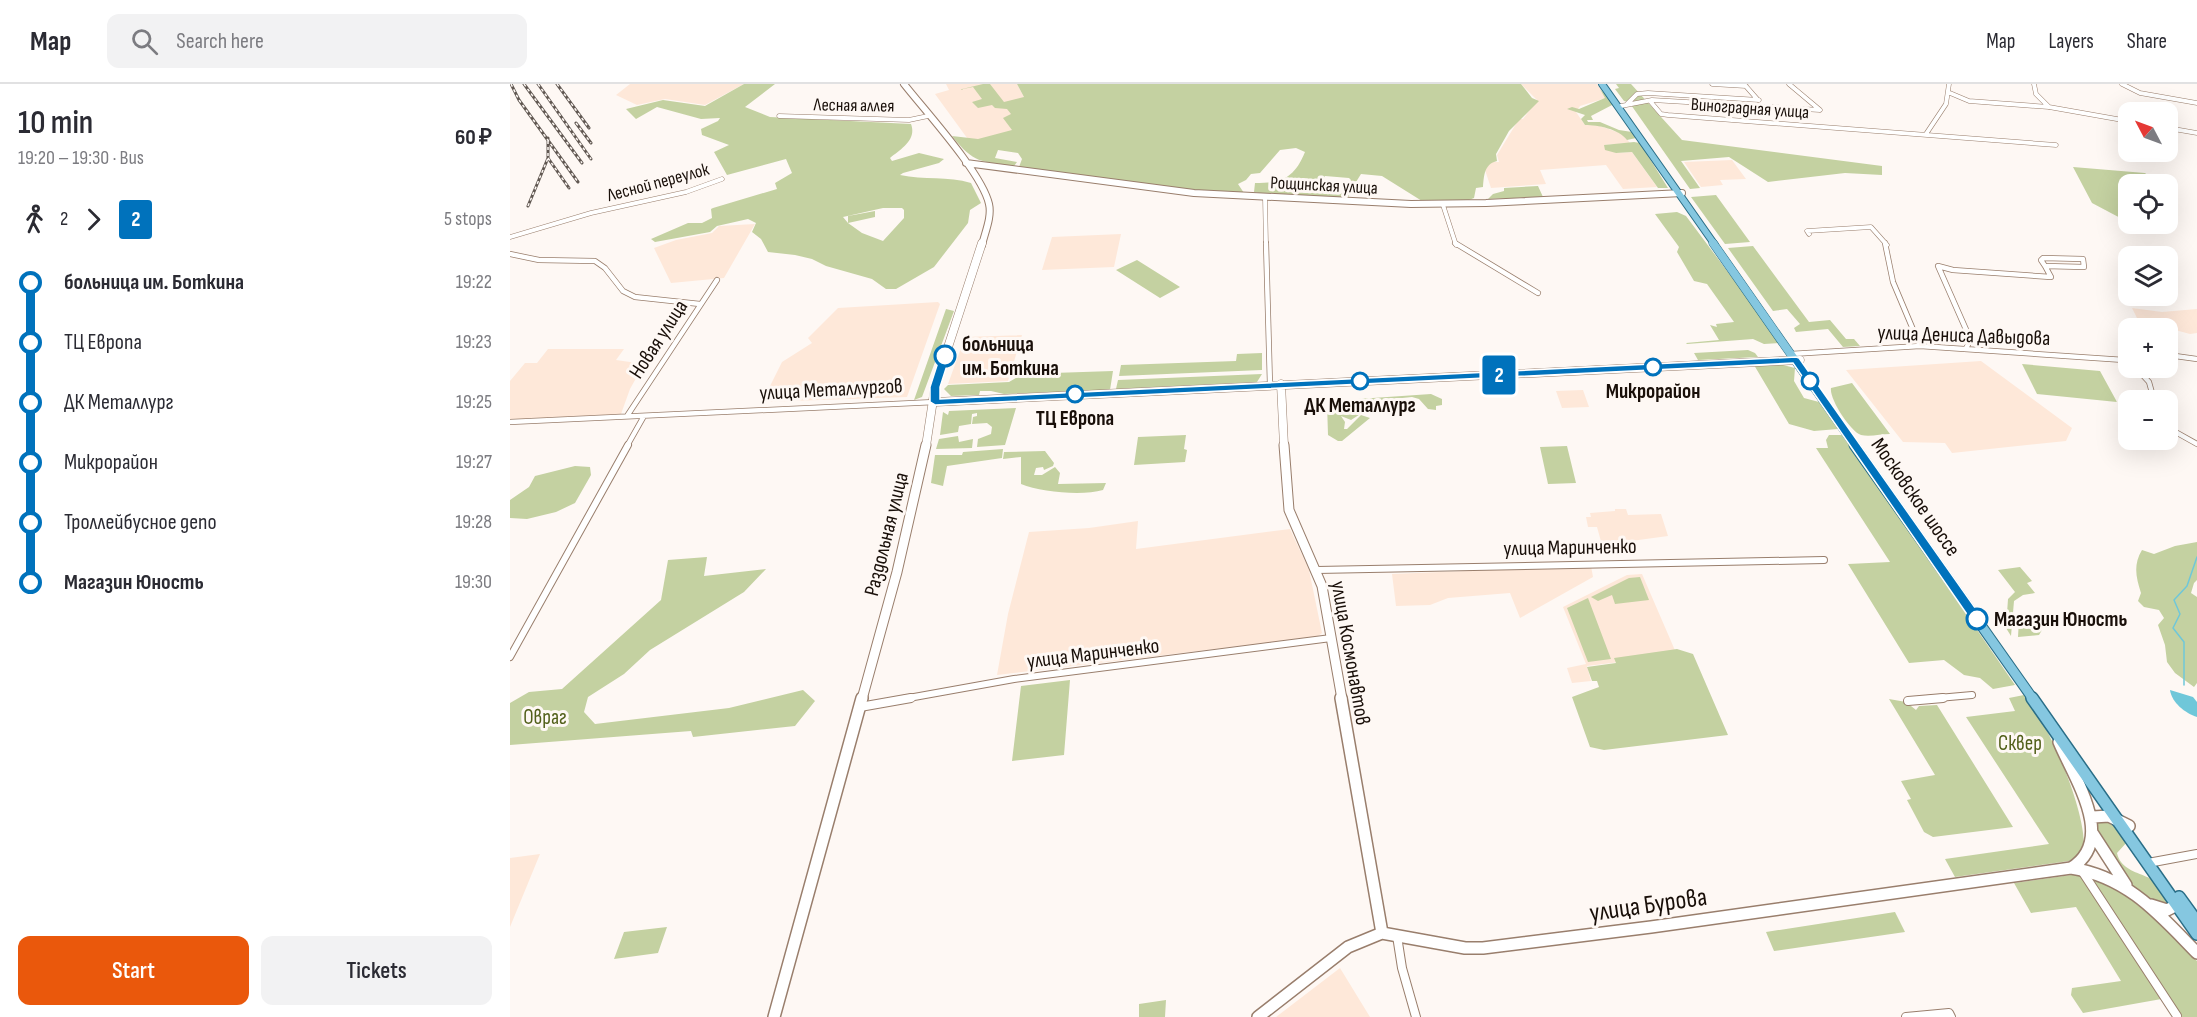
<!DOCTYPE html>
<meta charset="utf-8">
<style>
body{margin:0;font-family:"Sofia Sans Condensed",sans-serif;background:#f2f2f3;color:#2b2b33;height:100vh;display:flex;flex-direction:column;font-size:22px;white-space:nowrap}
*{box-sizing:border-box;margin:0}
p{font-size:20px;color:#7c7c81}
.icon{flex:none;width:33px;height:33px;fill:none;stroke:currentColor;stroke-width:2;stroke-linecap:round;stroke-linejoin:round}
.map{position:relative;flex:1;overflow:hidden}
.panel{display:flex;flex-direction:column;background:#fff;width:510px}
.panel>*{flex:none}
.badge{padding:0 12px;border-radius:4px;font-size:21px;line-height:39px}
.needle{width:39px;rotate:311deg}
.tools{position:absolute;left:1608px;top:18px;display:grid;gap:12px}
.tools a{display:grid;place-items:center;width:60px;height:60px;border-radius:12px;background:#fff;box-shadow:0 6px 24px #0002;font-size:30px}
.map>.badge{position:absolute;translate:-50% -50%;box-shadow:0 0 0 3px #fff}
.legs{display:flex;align-items:center;gap:9px;height:66px;padding:0 18px;font-size:20px}
.legs p{margin-inline-start:auto}
.headline{display:flex;align-items:center;justify-content:space-between;height:102px;padding:0 18px}
h1{font-size:33px;font-weight:600;line-height:45px}
.button{display:flex;gap:12px;margin-top:auto;padding:12px 18px}
.button a{flex:1;height:69px;border-radius:12px;background:#ea580c;color:#fff;font-size:24px;font-weight:600;line-height:69px;text-align:center}
.button a+a{background:#f2f2f3;color:#2b2b33}
ul{padding:0 18px;list-style:none}
li{display:flex;align-items:center;gap:21px;height:60px;font-size:22px}
li i{display:grid;place-items:center;width:9px;height:100%;margin:0 8px;background:currentColor}
li i::after{content:'';width:15px;height:15px;margin:-8px;border:4px solid;border-radius:50%;background:#fff}
li p{margin-inline-start:auto}
li:first-child i{background:linear-gradient(#0000 50%,currentColor 0)}
li:last-child i{background:linear-gradient(currentColor 50%,#0000 0)}
header{display:flex;align-items:center;gap:36px;box-sizing:border-box;height:84px;padding:0 30px;background:#fff;border-bottom:2px solid #e1e1e2}
header strong{font-size:28px}
nav{display:flex;gap:33px;margin-inline-start:auto;font-size:21px}
.search{width:420px;height:54px;background:#f2f2f3;display:flex;align-items:center;gap:15px;box-sizing:border-box;padding:0 21px;border-radius:12px;color:#7c7c81;font-size:22px}
main{display:flex;flex:1;min-height:0}
.map>svg:first-child{display:block}
</style>
<header>
<strong>Map</strong>
<div class="search"><svg class="icon" aria-label="search" viewBox="0 0 24 24"><circle cx="10" cy="10" r="6"/><path d="M15 15l6 6"/></svg>Search here</div>
<nav><a>Map</a><a>Layers</a><a>Share</a></nav>
</header>
<main>
<section class="panel">
<div class="headline"><div><h1>10 min</h1><p>19:20 – 19:30 · Bus</p></div><b>60 ₽</b></div>
<div class="legs"><svg class="icon" aria-label="walk" viewBox="0 0 24 24"><circle cx="13" cy="4" r="2"/><path d="M13 8l-2 6 4 7M11 14l-3 7M7 12l3-4h3l4 4"/></svg>2<svg class="icon" aria-label="forward" viewBox="0 0 24 24"><path d="M9 5l7 7-7 7"/></svg><b class="badge" style="background:#0072bc;color:#fff">2</b><p>5 stops</p></div>
<ul>
<li><i style="color:#0072bc"></i><b>больница им. Боткина</b><p>19:22</p></li>
<li><i style="color:#0072bc"></i><span>ТЦ Европа</span><p>19:23</p></li>
<li><i style="color:#0072bc"></i><span>ДК Металлург</span><p>19:25</p></li>
<li><i style="color:#0072bc"></i><span>Микрорайон</span><p>19:27</p></li>
<li><i style="color:#0072bc"></i><span>Троллейбусное депо</span><p>19:28</p></li>
<li><i style="color:#0072bc"></i><b>Магазин Юность</b><p>19:30</p></li>
</ul>
<div class="button"><a>Start</a><a>Tickets</a></div>
</section>
<div class="map">
<svg width="1687" height="933" viewBox="0 0 1687 933">
<rect width="100%" height="100%" fill="#fef8f4"/>
<!-- built -->
<path fill="#fee8d9" d="M120 0H234L195 21 155 15 127 21 106 11Z
M436 0H507L514 13 505 47 460 58 425 10 439 6Z
M1011 0H1087L1096 14 1070 22 1066 28 1075 41H1087L1113 50 1120 59 1094 61 1106 69 1122 68 1147 103 1113 105 1096 81 1030 86 1036 100 981 104 975 86 981 78H989L987 71 1009 35H1013L1027 16Z
M1222 76 1236 95 1210 96 1213 101 1191 103 1174 78Z
M245 140 214 194 161 199 144 164 166 156 202 149 209 142Z
M611 150 604 183 532 186 542 153Z
M428 218 430 220 397 313 252 318 272 278 302 259 298 254 328 224Z
M1622 224 1652 228 1687 225V249L1680 250 1628 236Z
M512 251 498 297 438 300 455 253Z
M38 265H114L106 276 134 280 120 305 111 330 0 336V297L15 279H27Z
M1471 277 1562 344 1556 357 1442 369 1435 359 1393 358 1336 286Z
M1073 306 1079 323 1052 324 1046 307Z
M1105 425H1116L1118 431 1151 430 1158 452 1092 461 1087 443H1078L1076 433H1081L1080 429 1105 427Z
M628 437 626 465 780 445 799 486 812 549 807 553 487 591 498 530 519 448 579 444Z
M1081 482 1083 493 1010 534 1000 509 938 514 920 521 886 522 882 490Z
M1132 490 1167 571 1077 582 1081 597 1062 599 1057 584 1076 580 1053 523 1117 491Z
M30 770 0 843V774Z
M830 884 860 933H766Z"/>
<!-- green -->
<path fill="#c4d1a1" fill-rule="evenodd" d="M234 0H265L235 23 260 33 401 40C407 56 391 65 380 74L382 77 409 69 434 75 429 79 393 89 390 91C414 96 438 92 461 99L471 119 460 126 458 139 424 183 386 205H376L362 195 316 182 302 175 285 171 258 168 251 155 242 148 246 139 238 135 207 142 200 148 145 158 141 155 178 139H192L202 134 201 125 203 124 267 105 265 99 282 89 276 75 217 91 204 68 219 61 192 51 191 45 208 37 210 34 191 35 147 23 126 35 116 25 153 16 195 22ZM373 124H392L394 126V134L373 157 352 149 338 139 365 133V127L338 132V139L333 133Z
M473 0H480L494 18 514 13 507 0H1011L1022 14 1029 17 999 47 986 70 987 77C974 80 974 92 973 103L966 104 964 114 959 116 912 117 872 92 851 90 841 106H838L841 96 839 94 815 92 808 103 809 106 840 110 837 115 763 112 744 108 745 99C771 99 784 95 795 68L786 64 770 66 750 89 741 90 736 96 728 100 734 109 683 106 509 83 512 75 508 69 488 66 485 74 507 78 504 82C471 77 464 80 442 52L468 55 502 46 493 34 501 30 497 25 485 24 482 21 468 24 462 18 472 15 463 3 448 6Z
M1106 0H1121L1172 56 1372 82V91L1335 89 1258 98 1219 73 1171 77 1190 104 1180 105 1119 18 1114 17 1105 5 1109 4Z
M1090 5 1104 20 1081 32 1083 36H1077L1078 38H1090L1109 46 1122 48 1126 54 1117 56C1109 45 1088 41 1075 41L1071 35 1075 31 1057 25 1062 23 1069 25 1095 14Z
M1124 58 1130 59 1158 104H1148L1122 68 1106 69 1095 66 1094 61Z
M1563 83 1635 89 1648 100H1618V134L1616 137 1582 119Z
M1028 102 1033 113 978 115 983 110 994 107V104Z
M1206 111 1240 158 1215 160 1181 113Z
M1167 128 1176 132 1271 259 1254 260 1243 255 1177 260 1176 259 1209 256 1200 241 1207 243 1206 240 1224 238 1197 200 1184 197 1167 168 1169 163 1145 130Z
M1243 162 1299 238 1320 236 1336 255H1344L1350 262 1333 263 1318 245 1286 248 1284 244 1290 240 1277 225 1263 227 1218 164Z
M627 176 670 203 650 214 606 186Z
M436 225 444 227 412 313 404 316Z
M1238 266 1245 269 1248 273 1188 276 1184 269Z
M752 269V286L609 292 611 281 726 277 727 270Z
M1269 280 1285 284 1284 297 1294 314 1309 318 1328 345 1304 347 1279 340 1244 281Z
M1512 280 1590 287 1607 318 1527 310Z
M603 287 600 306 494 310 481 307H470L469 311 441 312 434 305 438 301 499 298 513 290Z
M752 290 747 298 606 305 608 296Z
M1342 299 1380 350C1371 350 1360 353 1351 351 1341 348 1319 315 1321 304Z
M921 310 932 315V321L926 322V326L918 325 909 315 902 313 835 320 855 327 841 336 831 332 835 338 834 345H837L851 331 860 334 832 357H828L818 351 817 319 819 317Z
M506 324 495 361 467 363 468 355 481 350 482 343 477 339 462 340 463 333 467 332V329L462 330 461 340 449 342 448 348 430 351 433 328 438 331 439 327Z
M676 351 674 365 677 366 675 378 624 381 628 353Z
M1319 351H1333L1505 601 1483 605 1470 594 1454 591 1434 576 1399 579 1338 480 1380 478 1306 364H1318L1316 356Z
M448 352 449 358 463 355 462 364 426 365 429 355Z
M1057 362 1066 399 1038 400 1030 363Z
M493 365 492 374 437 382 433 402 421 399 425 371H452L453 368Z
M535 367 544 379 543 382 534 386 533 383 526 384 524 391H532L545 383 550 389 548 400 596 399 593 406C572 412 531 408 511 400V373L493 375 494 368Z
M65 382 80 383 81 391 65 419 46 428 17 435 0 434V416L19 403 25 392Z
M1687 458V496L1684 499 1681 509 1687 513V599L1684 603 1665 589 1657 578 1655 561 1648 541 1654 534 1649 526 1634 523 1628 517 1631 509C1626 493 1623 481 1632 466L1644 470 1665 462Z
M197 473 194 492 256 485 234 508 140 566 114 590 78 613 74 628 85 640 219 624 293 606 305 617 285 642 183 653 181 647 0 661V619L19 608 52 605 151 516 158 476Z
M1510 483 1522 497 1517 499 1525 509 1513 511 1504 517 1501 552 1496 544 1498 515 1505 508 1488 486Z
M1130 493 1139 516 1105 520 1102 511 1088 517 1081 513 1119 494Z
M1078 514 1101 575 1078 578 1057 524Z
M1520 534 1528 537 1532 546 1529 551 1508 553 1509 535Z
M1167 565 1183 570 1218 651 1094 666 1080 663 1062 613 1089 603 1087 597H1082L1077 583 1106 579 1104 574Z
M560 596 554 671 502 677 511 602Z
M1514 611C1539 640 1574 722 1574 761L1568 771 1559 777 1445 793 1435 775 1539 760 1456 633 1505 627 1499 614Z
M1379 615 1396 618 1406 626 1409 622 1427 621 1503 743 1423 753 1414 748 1397 716 1401 715 1391 697 1425 691Z
M1592 735 1607 741 1618 757 1607 769C1613 797 1657 785 1657 819L1652 822C1645 819 1637 816 1631 811 1615 798 1588 761 1586 741Z
M1568 790C1619 802 1651 843 1687 877V933H1670L1657 914 1573 929 1561 911 1562 904 1611 897 1566 823 1521 829 1504 799Z
M1385 828 1395 848 1264 867 1256 848Z
M157 843 148 869 104 875 114 848Z
M656 916 655 933H629V920Z"/>
<!-- water -->
<path fill="#6fc7d9" d="M1660 606 1683 613 1687 618V633C1675 629 1662 619 1660 606Z"/>
<g fill="none" stroke-linecap="round" stroke-linejoin="round">
<!-- stream -->
<path stroke="#6fc7d9" stroke-width="1.5" d="M1674 601V558L1663 544 1670 530 1664 516 1677 502 1687 473"/>
<defs>
<path id="street-far3" d="M1202 0 1236 2
M1234 0 1248 16
M1279 0 1310 26
M1524 0 1526 10 1539 23
M1612 0 1630 9 1687 19
M1440 9 1459 17 1539 23 1618 37
M1140 17 1151 30 1158 31 1546 61
M1117 20 1127 10 1138 9 1249 16
M1111 22 1142 16 1310 26
M269 32 399 36 418 32
M1658 44 1687 49
M1416 50 1436 20 1439 0
M755 113 756 161
M933 121 946 161
M1299 150 1297 147 1361 143 1377 161
M0 153 81 129 176 108 212 95"/>
<path id="street-far2" d="M756 159 760 301
M945 159 1028 209
M1375 159 1383 198 1410 262
M0 170 29 176 85 177 95 184 113 207 125 213 190 220
M1533 174 1573 175 1574 183 1535 182 1531 176Z
M1428 182 1443 186 1541 193 1535 182
M1428 182 1458 250 1459 258 1456 265
M1281 270 1410 262 1614 276 1618 272
M1658 271 1687 275
M1626 284 1639 298 1644 316
M117 332 207 196
M0 338 425 318
M1658 339 1662 346 1687 360
M117 362 134 332"/>
<path id="street-far1" d="M807 486 1314 476
M0 573 118 361
M393 615 504 595 821 554
M1417 615 1462 611"/>
<path id="street" d="M1398 617 1433 614
M350 623 401 614
M1638 779 1687 770
M1572 787 1667 932
M887 852 892 884 906 933
M1396 933 1439 929 1441 933"/>
<path id="secondary-far3" d="M394 0C416 28 472 89 479 120 482 133 475 148 472 161
M456 79 684 109 901 120 976 119 1172 109"/>
<path id="secondary-far2" d="M771 300 774 362
M425 318 1290 276
M416 362 425 303 472 159"/>
<path id="secondary-far1" d="M774 361 779 426 812 502 832 615
M352 615 387 488 416 361"/>
<path id="secondary" d="M831 614 872 849
M1549 658C1564 694 1607 756 1561 784
M1581 737 1583 733 1599 732 1619 742
M1583 750 1616 801
M1641 821 1657 826 1667 821 1670 816
M264 933 352 614
M748 933 838 863 872 849 955 864H973L1141 843 1561 784C1618 793 1649 830 1687 869"/>
<path id="primary-far3" d="M1092 0 1205 161"/>
<path id="primary-far2" d="M1203 159 1345 362"/>
<path id="primary-far1" d="M1344 361 1523 615"/>
<path id="primary" d="M1522 614 1687 850
M1669 813 1687 838"/>
</defs>
<!-- street-far3 casing -->
<use href="#street-far3" stroke="#997e6c" stroke-width="5"/>
<!-- street-far2 casing -->
<use href="#street-far2" stroke="#997e6c" stroke-width="6"/>
<!-- street-far1 casing -->
<use href="#street-far1" stroke="#997e6c" stroke-width="8"/>
<!-- street casing -->
<use href="#street" stroke="#997e6c" stroke-width="10"/>
<!-- secondary-far3 casing -->
<use href="#secondary-far3" stroke="#997e6c" stroke-width="8"/>
<!-- secondary-far2 casing -->
<use href="#secondary-far2" stroke="#997e6c" stroke-width="9"/>
<!-- secondary-far1 casing -->
<use href="#secondary-far1" stroke="#997e6c" stroke-width="11"/>
<!-- secondary casing -->
<use href="#secondary" stroke="#997e6c" stroke-width="14"/>
<!-- primary-far3 casing -->
<use href="#primary-far3" stroke="#2a6e87" stroke-width="8"/>
<!-- primary-far2 casing -->
<use href="#primary-far2" stroke="#2a6e87" stroke-width="9"/>
<!-- primary-far1 casing -->
<use href="#primary-far1" stroke="#2a6e87" stroke-width="11"/>
<!-- primary casing -->
<use href="#primary" stroke="#2a6e87" stroke-width="14"/>
<!-- street-far3 -->
<use href="#street-far3" stroke="#fff" stroke-width="4"/>
<!-- street-far2 -->
<use href="#street-far2" stroke="#fff" stroke-width="4.5"/>
<!-- street-far1 -->
<use href="#street-far1" stroke="#fff" stroke-width="6"/>
<!-- street -->
<use href="#street" stroke="#fff" stroke-width="8"/>
<!-- secondary-far3 -->
<use href="#secondary-far3" stroke="#fff" stroke-width="6"/>
<!-- secondary-far2 -->
<use href="#secondary-far2" stroke="#fff" stroke-width="8"/>
<!-- secondary-far1 -->
<use href="#secondary-far1" stroke="#fff" stroke-width="9"/>
<!-- secondary -->
<use href="#secondary" stroke="#fff" stroke-width="11"/>
<!-- primary-far3 -->
<use href="#primary-far3" stroke="#85c7e0" stroke-width="6"/>
<!-- primary-far2 -->
<use href="#primary-far2" stroke="#85c7e0" stroke-width="8"/>
<!-- primary-far1 -->
<use href="#primary-far1" stroke="#85c7e0" stroke-width="9"/>
<!-- primary -->
<use href="#primary" stroke="#85c7e0" stroke-width="11"/>
<defs>
<path id="rail" d="M1 0 9 16 68 98
M14 0 72 79
M28 0 81 75
M47 0 79 44
M66 39 81 59
M38 74 59 104
M18 122 38 74V54"/>
</defs>
<!-- rail casing -->
<use href="#rail" stroke="#615852" stroke-width="3"/>
<!-- rail -->
<use href="#rail" stroke="#fef8f4" stroke-width="1.5" stroke-dasharray="3" stroke-linecap="butt"/>
</g>
<!-- line-1 -->
<path fill="#0072bc" stroke="#fff" stroke-width="1.5" d="M435 269 440 272 430 303V315L1286 273 1289 274 1473 535 1467 540 1463 539 1283 279 425 321 420 318V303L430 272Z"/>
<!-- markers -->
<g fill="#fff" stroke="#0072bc" stroke-width="3">
<circle cx="435" cy="272" r="10"/>
<circle cx="1143" cy="283" r="8"/>
<circle cx="850" cy="297" r="8"/>
<circle cx="1300" cy="297" r="8"/>
<circle cx="565" cy="310" r="8"/>
<circle cx="1467" cy="535" r="10"/>
</g>
<g text-anchor="middle" stroke-width="6" stroke-linejoin="round" paint-order="stroke">
<!-- far-street labels -->
<g font-size="18" fill="#190f09" stroke="#fef8f4">
<text transform="translate(344 21) rotate(1)" y="6">Лесная аллея</text>
<text transform="translate(1240 24) rotate(4)" y="6">Виноградная улица</text>
<text transform="translate(148 98) rotate(-15)" y="6">Лесной переулок</text>
<text transform="translate(814 101) rotate(3)" y="6">Рощинская улица</text>
</g>
<!-- street labels -->
<g font-size="21" fill="#190f09" stroke="#fef8f4">
<text transform="translate(1454 251) rotate(2)" y="7">улица Дениса Давыдова</text>
<text transform="translate(148 255) rotate(-57)" y="7">Новая улица</text>
<text transform="translate(321 305) rotate(-3)" y="7">улица Металлургов</text>
<text transform="translate(1406 413) rotate(55)" y="7">Московское шоссе</text>
<text transform="translate(376 450) rotate(-76)" y="7">Раздольная улица</text>
<text transform="translate(1060 463) rotate(-1)" y="7">улица Маринченко</text>
<text transform="translate(583 569) rotate(-7)" y="7">улица Маринченко</text>
<text transform="translate(841 569) rotate(80)" y="7">улица Космонавтов</text>
</g>
<!-- stop labels -->
<g font-size="21" font-weight="bold" fill="#190f09" stroke="#fef8f4">
<text x="452" y="267" text-anchor="start">больница<tspan x="452" dy="24">им. Боткина</tspan></text>
<text x="1143" y="314">Микрорайон</text>
<text x="850" y="328">ДК Металлург</text>
<text x="565" y="341">ТЦ Европа</text>
<text x="1484" y="542" text-anchor="start">Магазин Юность</text>
</g>
<!-- park labels -->
<g font-size="21" fill="#515f19" stroke="#fef8f4">
<text x="35" y="640">Овраг</text>
<text x="1510" y="666">Сквер</text>
</g>
<!-- near-street labels -->
<g font-size="26" fill="#190f09" stroke="#fef8f4">
<text transform="translate(1138 820) rotate(-8)" y="9">улица Бурова</text>
</g>
</g>
</svg>
<div class="tools">
<a><svg class="needle" viewBox="-14 -14 28 28"><path d="M0-13l5 13h-10z" fill="#e53935"/><path d="M0 13l5-13h-10z" fill="#7c7c81"/></svg></a>
<a><svg class="icon" aria-label="locate" viewBox="0 0 24 24"><circle cx="12" cy="12" r="6"/><path d="M12 2v4M12 18v4M2 12h4M18 12h4"/></svg></a>
<a><svg class="icon" aria-label="layers" viewBox="0 0 24 24"><path d="M12 4l9 5-9 5-9-5zM3 14l9 5 9-5"/></svg></a>
<a>+</a>
<a>−</a>
</div>
<b class="badge" style="left:989px;top:291px;background:#0072bc;color:#fff">2</b>
</div>
</main>
